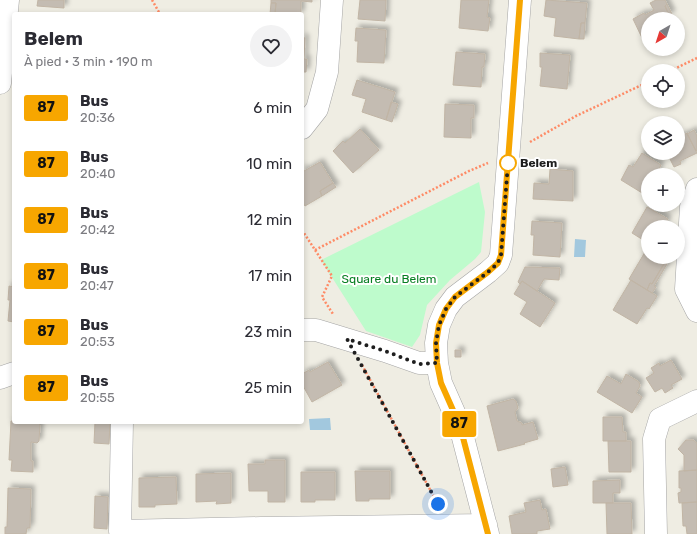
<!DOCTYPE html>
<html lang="fr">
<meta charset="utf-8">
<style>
body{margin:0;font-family:Rubik,sans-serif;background:#f2f2f3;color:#2b2b33;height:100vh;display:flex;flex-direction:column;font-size:15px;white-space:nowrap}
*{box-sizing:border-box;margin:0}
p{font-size:13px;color:#7c7c81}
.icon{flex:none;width:22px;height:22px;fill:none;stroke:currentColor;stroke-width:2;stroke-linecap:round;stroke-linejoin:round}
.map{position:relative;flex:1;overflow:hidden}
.sheet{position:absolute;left:12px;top:12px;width:292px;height:412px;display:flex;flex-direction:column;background:#fff;border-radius:4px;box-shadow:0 2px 6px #0003}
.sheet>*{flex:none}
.badge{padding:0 8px;border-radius:3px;font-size:14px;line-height:26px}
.needle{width:26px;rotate:219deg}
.tools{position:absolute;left:641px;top:12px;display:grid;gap:8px}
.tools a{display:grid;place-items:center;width:44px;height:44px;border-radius:50%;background:#fff;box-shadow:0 2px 6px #0003;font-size:20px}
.you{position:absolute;width:20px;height:20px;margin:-10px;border:3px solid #fff;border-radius:50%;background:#1a73e8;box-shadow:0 0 0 6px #1a73e833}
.map>.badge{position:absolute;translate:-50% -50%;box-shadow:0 0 0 2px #fff}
.round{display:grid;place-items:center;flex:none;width:42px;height:42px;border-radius:21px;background:#f2f2f3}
.head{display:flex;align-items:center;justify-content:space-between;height:68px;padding:0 12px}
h1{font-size:19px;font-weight:700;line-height:30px}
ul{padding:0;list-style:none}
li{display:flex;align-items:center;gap:12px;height:56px;padding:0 12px}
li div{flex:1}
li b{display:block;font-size:15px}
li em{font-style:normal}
li .badge{min-width:44px;font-weight:700;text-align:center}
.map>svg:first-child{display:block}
</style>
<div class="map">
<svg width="697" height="534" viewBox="0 0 697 534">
<defs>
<filter id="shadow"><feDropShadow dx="3.5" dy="-3.5" stdDeviation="2" flood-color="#0004"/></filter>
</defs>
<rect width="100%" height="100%" fill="#efede3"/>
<!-- park -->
<path fill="#befbcc" d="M479 182 485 212 481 252 475 259 450 280 427 305 420 335 412 347 366 331 321 260Z"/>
<!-- water -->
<path fill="#a2c8de" d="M575 239 586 240 585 257H574Z
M330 418 331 430H310L309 419Z"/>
<!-- building -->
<path fill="#c4bcb2" stroke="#c1b5a5" filter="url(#shadow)" d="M38 0H64V8L37 6Z
M271 0H312V2L301 1V14H275L276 3H271Z
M360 0H386L385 21 358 19Z
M461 0H489L487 17 490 18 488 31 459 28Z
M546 0 587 3 585 23H581L579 39 554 36 556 18 544 16Z
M656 0H665L667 4 665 6 669 15 662 19H648V37L643 40 633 19 644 13 645 15 654 10 650 3Z
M271 3H276L275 14H270Z
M667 4 672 14 669 15 665 6Z
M581 23H585L584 39H579Z
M356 28 386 30 384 63 357 62 358 41H355Z
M302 37 305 38 304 59H307L306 72H302Z
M456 52 485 54 484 67H482L481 87 453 85Z
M540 53 570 55 567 89 540 86 542 67H540Z
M357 80 395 92 386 120 362 112 366 99 352 95Z
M391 102 398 104 392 122 386 120Z
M445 104 474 105V118H471V138L444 137Z
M360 129 379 150 353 173 333 151 343 141 345 143Z
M694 130 697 136V150L696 151 687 134Z
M687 133 697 153 680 161 681 164 674 167 667 153H678V138Z
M642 153 661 165 656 175H648L647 196 621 180 629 165 633 167Z
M320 162 333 183 320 191 322 196 305 206 302 201V167L304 171Z
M550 169 573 171V201L533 199 534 183 549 184Z
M333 183 336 187 322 196 320 191Z
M647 207 668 219 664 227H648V243L632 233Z
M532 221 562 223 560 257 533 255 534 235H531Z
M648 247V257H663L661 260 665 262 652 284 650 283 647 290 629 279Z
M665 262 667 264 654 286 656 287 652 293 647 290 650 283 652 284Z
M525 267 560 268 559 280 544 279 537 291 522 281 520 284 518 282Z
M631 280 657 296 649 309 647 308 637 324 613 310Z
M522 281 555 303 540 327 520 314 527 302 514 294Z
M9 286 14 287V322L8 321 10 300H8Z
M455 350H461V357H455Z
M671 360 682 379 671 385 673 388 665 393 662 388 655 392 646 378 654 373 651 368 659 363 660 366Z
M328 362 342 385 312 402 302 384V374L309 370 310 372Z
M626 374 639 382 640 386 636 393 642 397 632 413 597 392 607 376 621 384Z
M513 399 516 401 518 408 515 412 517 421 522 423V425L533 422 538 439 524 443 525 444 498 451 487 406Z
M603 417H622L623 432H626V441H603Z
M11 421H14V422H31V423H38L40 425 39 441 37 443 31 442V461H33V472L11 471 12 460H9Z
M95 422H110L109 444 94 443Z
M686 440H693L697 443V470L684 471V455L678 449Z
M608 441H631V472H609Z
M265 460H285V502H268V491H249L248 464H265Z
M565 467 568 485 553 487 551 469Z
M697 470V502L679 503 678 493 681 492V488H679V471Z
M355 471H390V499H369V501H356Z
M301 472H335V500H315V502H301Z
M231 473V503L216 504 217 501 196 502V474Z
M176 477 177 504 155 505V507H139V478Z
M620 480V493H613V503H593V481Z
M8 488 31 489 30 528H27L26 534H5V527H7Z
M95 496 108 497 107 529 94 528Z
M540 500 542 510 546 509 550 529 537 531V534H512L509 516 526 512 524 503Z
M697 502V534H687L686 526H683L682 503Z
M606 503H631L632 534H607Z"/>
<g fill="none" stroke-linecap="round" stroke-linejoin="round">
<defs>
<path id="minor" d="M0 83 8 0
M302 128 317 109 327 72 332 0
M697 189 691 207 686 289 697 311
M302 330H316L385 351 419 363H437
M0 378 14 373
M122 422 120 531 261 528 486 525
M488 534 460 426 441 383 437 363 436 343 439 325 446 309 455 297 488 272 498 263 501 255 520 0
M656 534 654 439 660 419 697 401"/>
</defs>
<!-- minor casing -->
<use href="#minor" stroke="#a5a5a5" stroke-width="23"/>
<!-- path -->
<path stroke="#fe8b66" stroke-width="2.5" stroke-dasharray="2 2" stroke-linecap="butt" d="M152 0 160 14
M670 71 697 58
M530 142 576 116 648 82
M302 230 332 276 322 297 333 314
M315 250 469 171 488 163
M362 365 439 506"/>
<!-- minor -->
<use href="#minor" stroke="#fff" stroke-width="22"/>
</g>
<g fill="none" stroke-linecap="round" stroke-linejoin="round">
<defs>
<path id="line" d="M488 534 460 426 441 383 437 363 436 343 439 325 446 309 455 297 488 272 498 263 501 255 520 0"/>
</defs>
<!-- line casing -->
<use href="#line" stroke="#fff" stroke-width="9"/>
<!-- line -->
<use href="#line" stroke="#f7a600" stroke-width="6"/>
<!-- walk -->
<path stroke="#1e1e1e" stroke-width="4" stroke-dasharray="0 7.2" d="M438 504 347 339 385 351 419 364 437 363 436 343 439 325 446 309 455 297 488 272 498 263 501 255 508 163"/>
</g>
<!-- markers -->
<circle fill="#fff" stroke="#f7a600" stroke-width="2" cx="508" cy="163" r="8"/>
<g text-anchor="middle" stroke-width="4" stroke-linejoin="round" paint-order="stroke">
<!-- stop labels -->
<g font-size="12" font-weight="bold" fill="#1e1e1e" stroke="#fff" text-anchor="start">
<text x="520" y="167">Belem</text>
</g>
<!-- park labels -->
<g font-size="12" fill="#087f23" stroke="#fff">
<text x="389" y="283">Square du Belem</text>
</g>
</g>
</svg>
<div class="tools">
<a><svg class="needle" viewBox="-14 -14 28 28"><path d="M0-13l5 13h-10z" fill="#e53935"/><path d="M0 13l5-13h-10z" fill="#7c7c81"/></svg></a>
<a><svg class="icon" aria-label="locate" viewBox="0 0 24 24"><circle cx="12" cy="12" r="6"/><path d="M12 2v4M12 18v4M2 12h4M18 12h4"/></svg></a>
<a><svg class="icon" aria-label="layers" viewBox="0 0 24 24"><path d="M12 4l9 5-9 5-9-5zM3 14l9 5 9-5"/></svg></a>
<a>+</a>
<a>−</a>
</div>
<div class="you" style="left:438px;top:504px"></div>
<b class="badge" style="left:459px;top:424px;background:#f7a600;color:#111">87</b>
<section class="sheet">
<div class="head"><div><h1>Belem</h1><p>À pied · 3 min · 190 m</p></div><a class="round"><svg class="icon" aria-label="heart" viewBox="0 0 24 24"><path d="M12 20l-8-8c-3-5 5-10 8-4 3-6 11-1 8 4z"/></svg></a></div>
<ul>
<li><span class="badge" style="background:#f7a600;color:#111">87</span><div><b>Bus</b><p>20:36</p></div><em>6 min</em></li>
<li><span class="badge" style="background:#f7a600;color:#111">87</span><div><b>Bus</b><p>20:40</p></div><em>10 min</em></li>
<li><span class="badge" style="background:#f7a600;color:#111">87</span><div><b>Bus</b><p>20:42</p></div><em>12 min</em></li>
<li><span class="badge" style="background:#f7a600;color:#111">87</span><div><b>Bus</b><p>20:47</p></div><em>17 min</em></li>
<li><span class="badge" style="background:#f7a600;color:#111">87</span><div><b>Bus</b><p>20:53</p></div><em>23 min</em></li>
<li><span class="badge" style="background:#f7a600;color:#111">87</span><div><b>Bus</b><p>20:55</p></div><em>25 min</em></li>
</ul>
</section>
</div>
